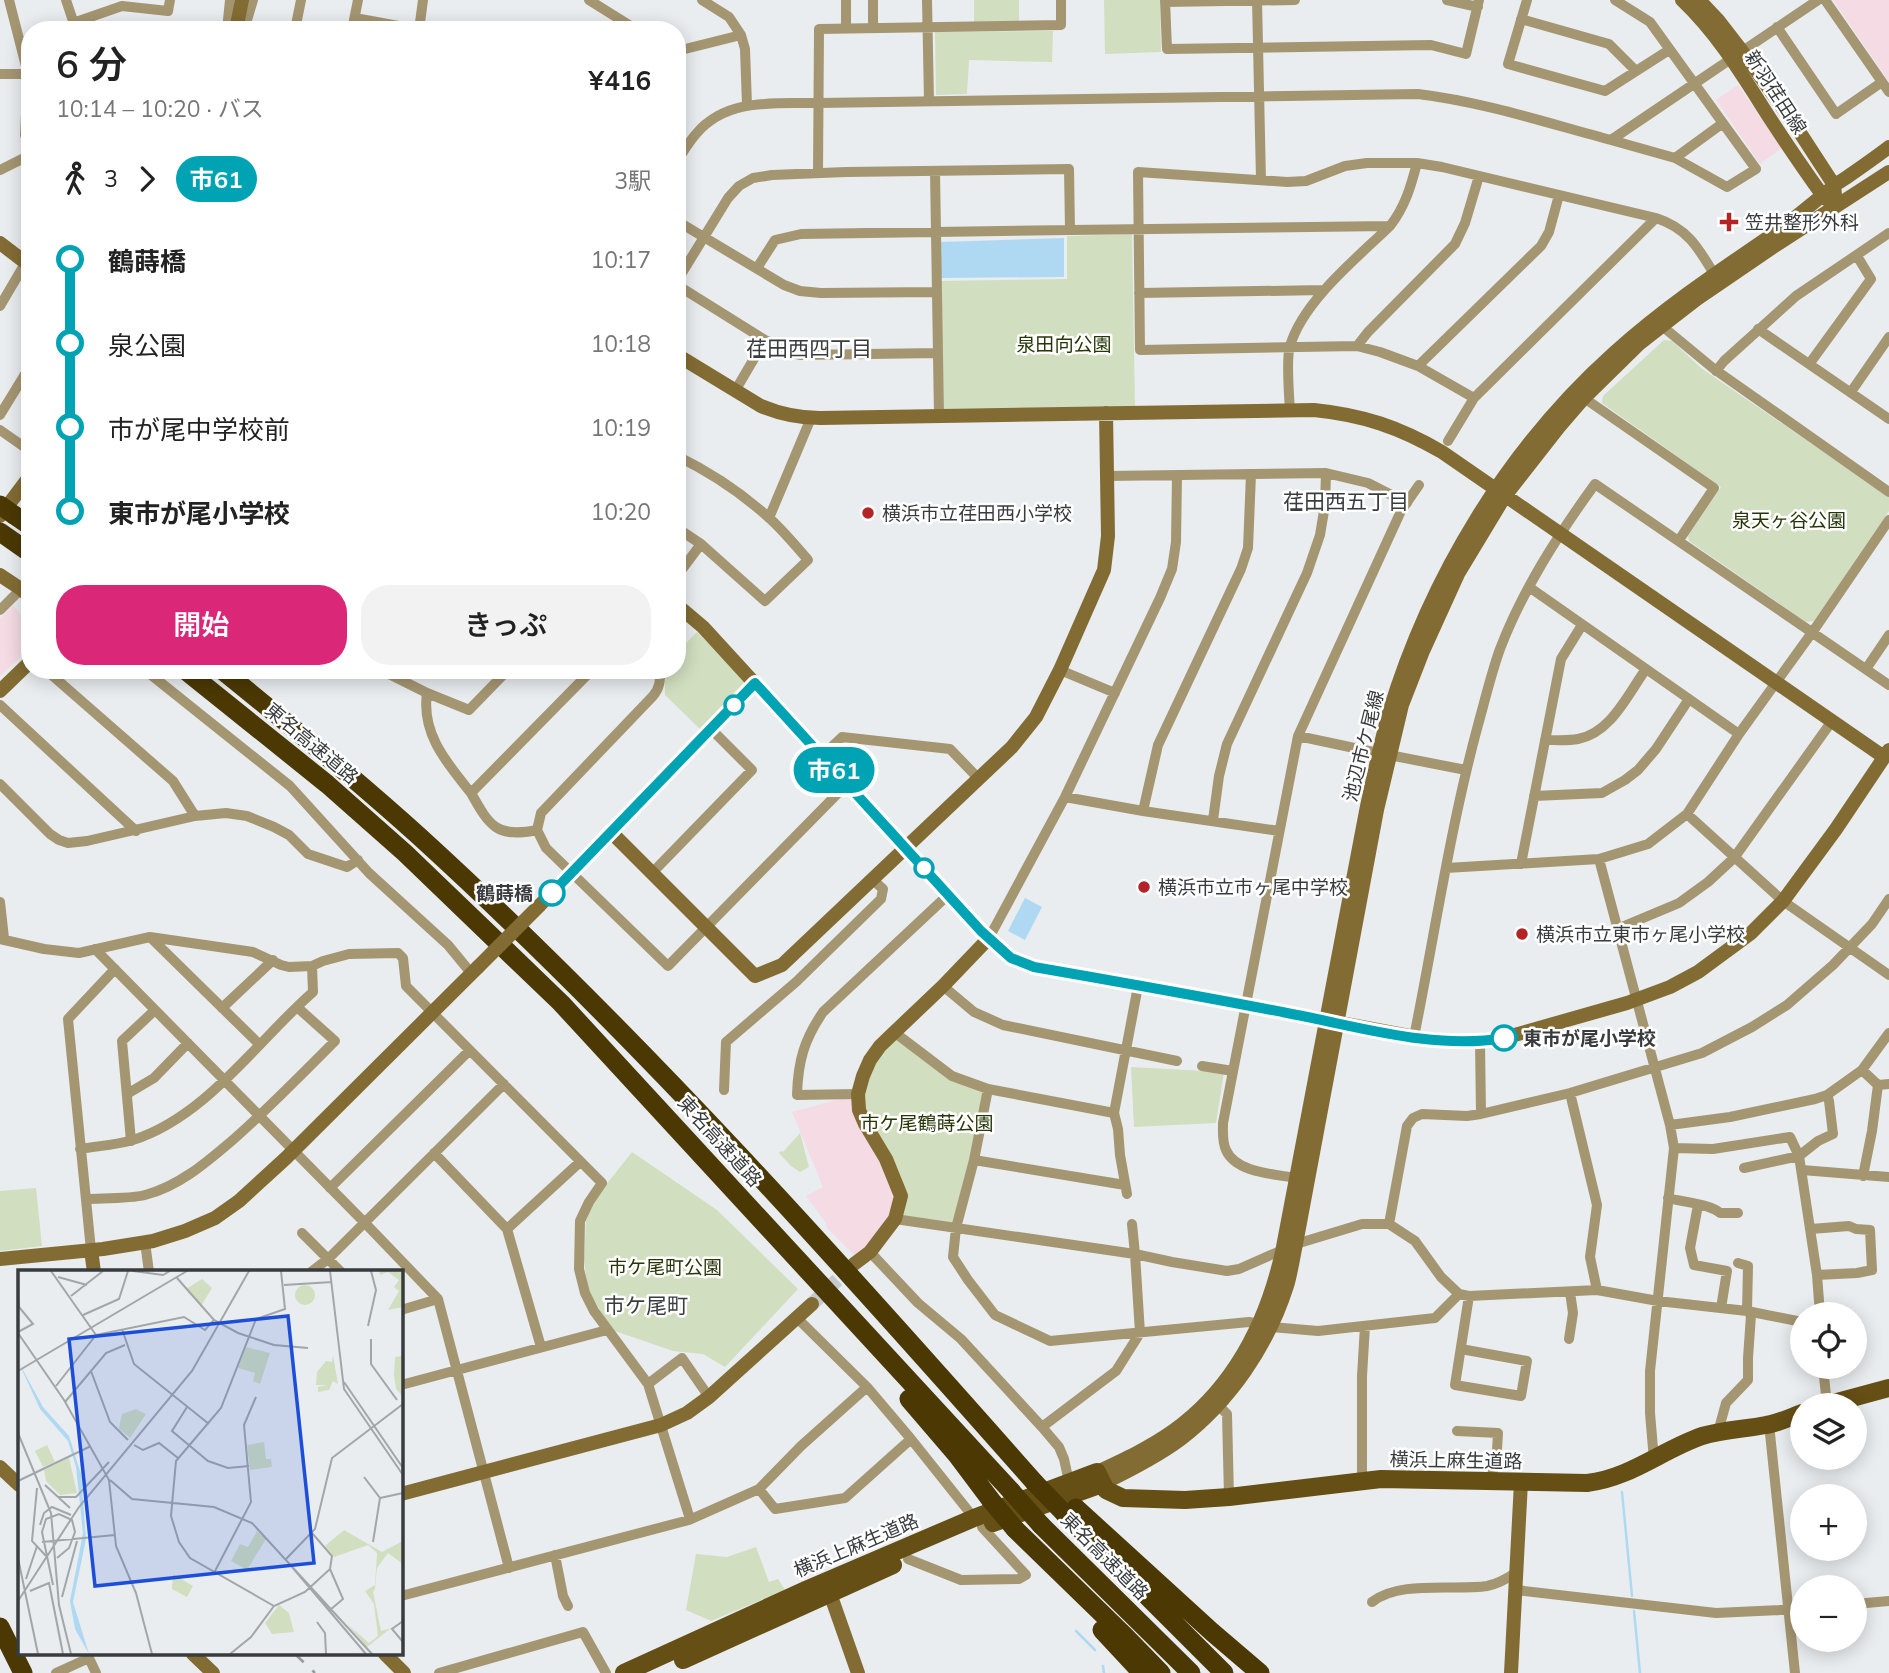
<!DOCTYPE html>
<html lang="ja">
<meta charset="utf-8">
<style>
body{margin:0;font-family:Mulish,"Noto Sans JP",sans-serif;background:#f2f2f2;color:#222;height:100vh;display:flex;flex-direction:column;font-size:26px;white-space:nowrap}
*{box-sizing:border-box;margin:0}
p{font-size:23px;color:#767676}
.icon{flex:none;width:38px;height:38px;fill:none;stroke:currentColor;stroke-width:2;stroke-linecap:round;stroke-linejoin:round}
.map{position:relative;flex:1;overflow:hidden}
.side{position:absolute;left:21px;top:21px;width:665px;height:658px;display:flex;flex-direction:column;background:#fff;border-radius:28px;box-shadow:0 4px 18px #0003}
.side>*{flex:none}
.badge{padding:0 14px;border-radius:23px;font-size:24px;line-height:46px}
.buttons{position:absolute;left:1790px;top:1302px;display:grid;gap:14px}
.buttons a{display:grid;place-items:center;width:77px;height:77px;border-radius:50%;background:#fff;box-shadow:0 4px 18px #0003;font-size:35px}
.map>.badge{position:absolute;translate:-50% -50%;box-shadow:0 0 0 4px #fff}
.legs{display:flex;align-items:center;gap:10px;height:77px;padding:0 35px;font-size:23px}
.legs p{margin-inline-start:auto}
.summary{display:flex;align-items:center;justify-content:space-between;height:119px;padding:0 35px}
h1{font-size:38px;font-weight:600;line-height:52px}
.button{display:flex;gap:14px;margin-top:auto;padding:14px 35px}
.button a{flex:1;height:80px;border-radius:28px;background:#db2777;color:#fff;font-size:28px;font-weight:600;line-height:80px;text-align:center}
.button a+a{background:#f2f2f2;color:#222}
ul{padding:0 35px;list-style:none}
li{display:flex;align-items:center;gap:24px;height:84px;font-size:26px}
li i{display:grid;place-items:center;width:10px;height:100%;margin:0 9px;background:currentColor}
li i::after{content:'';width:18px;height:18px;margin:-9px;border:5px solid;border-radius:50%;background:#fff}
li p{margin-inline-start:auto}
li:first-child i{background:linear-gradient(#0000 50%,currentColor 0)}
li:last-child i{background:linear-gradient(currentColor 50%,#0000 0)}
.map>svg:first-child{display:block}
</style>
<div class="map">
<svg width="1889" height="1673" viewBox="0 0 1889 1673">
<rect width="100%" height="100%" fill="#e9edf0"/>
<!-- commercial -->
<path fill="#f4dbe4" d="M1833 0H1889V82Z
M1738 85 1782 148 1760 164 1716 100Z
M13 605 30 626 27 651 0 676V618Z
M858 1094 901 1196 882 1236 855 1256 827 1228 826 1223 806 1196 823 1187 792 1112Z"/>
<!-- green -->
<path fill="#d1debf" d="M974 0H1019V23H974Z
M1104 0H1160L1161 52 1105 54Z
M1053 31 1052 62 969 60 967 94 936 95 935 32Z
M1132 234 1135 408 942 411 939 281 1067 279V236Z
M1664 340 1672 341 1701 368 1889 497V511L1814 621 1806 622 1689 541 1688 536 1721 487 1602 403 1603 396Z
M697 632 748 683 702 731 665 695V680L661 670H677V652Z
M894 1032 952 1076 988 1089 956 1228 895 1219 901 1196 858 1094Z
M1131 1067 1224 1072 1216 1123 1134 1127Z
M800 1133 809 1167 800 1172 791 1166 779 1153 781 1151 783 1152Z
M632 1152 717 1210 798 1289 725 1367 703 1354 673 1351 612 1330 588 1290 584 1260 586 1221 594 1200Z
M36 1188 42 1246 0 1251V1191Z
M756 1547 769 1582 778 1579 785 1590 711 1621 686 1610 696 1554 727 1557Z"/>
<!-- water -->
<path fill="#afd9f2" d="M1064 238V277L941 278 940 242Z
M1025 898 1042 907 1025 940 1008 931Z"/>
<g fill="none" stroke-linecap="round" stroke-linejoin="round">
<!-- stream -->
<path stroke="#afd9f2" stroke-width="2.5" d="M1622 1492 1632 1596
M1634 1611 1640 1673
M1076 1631 1095 1650
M1103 1666 1104 1673"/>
<!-- secondary-tunnel -->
<path stroke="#c6c9cc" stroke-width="14" stroke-dasharray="14 7" stroke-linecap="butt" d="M812 1304 853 1265"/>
<!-- street -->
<path stroke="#a59672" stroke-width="10" d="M9 0 28 74 25 135 30 145
M66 0 75 27
M589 0 637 30
M846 0V29
M873 0V28
M927 0 929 101
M1165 0 1167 49 1431 45 1466 54 1479 0
M1257 0 1261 180
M1447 0 1478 7
M1527 0 1508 64 1605 91 1669 50
M1825 0 1889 92
M1165 2 1295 0
M355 18 420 30
M1521 19 1609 44 1636 71
M73 23 122 6 168 11 170 0
M1777 27 1836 114 1882 82
M227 30 230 0
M244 30 253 0
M295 30 301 0
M352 30 358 0
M419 30 423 0
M741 35 745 49 747 105
M677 51 741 35 729 17 702 0
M0 74H30
M1611 140 1675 158 1727 187 1756 169 1650 22 1615 0
M1675 158 1723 123
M677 161C683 152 689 142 696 134 727 97 776 104 819 103L1418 94C1484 102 1547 123 1611 140L1818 0
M0 170 30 155
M935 171 939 416
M818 173 819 29 1061 25V0
M1559 195 1549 232 1541 246 1418 366 1380 352 1357 346 1140 350 1138 172 1287 182 1306 181 1345 166 1367 163H1417L1442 167 1656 218C1687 228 1698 247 1714 274
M677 221 784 285 800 291 821 293 936 292
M1070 230 1390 226
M677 281 728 198 739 186 753 178 772 175 846 172 1069 169 1070 230 801 234 775 240 757 268
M677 285 765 340 792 353 801 355 938 353
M1139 293 1324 290
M0 306 30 255
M1662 326 1714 369 1889 492
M1758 329 1889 419
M1357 346 1368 332 1455 244 1465 223 1479 176
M1810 363 1871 279 1857 256
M1418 366 1474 398 1448 441
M1716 371 1724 361 1796 296 1889 233
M735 391 765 340
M1851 392 1889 337
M1474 398 1656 218
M1584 398 1714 488 1679 540
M1290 411C1289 395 1286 358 1290 346 1303 301 1357 258 1390 226 1405 207 1411 186 1417 163
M0 415 30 366
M0 430 30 451
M677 456C710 472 740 492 767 516 782 529 795 545 808 560L765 601 701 544 677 528
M1107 476 1326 473 1368 483 1407 503
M769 518 811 418
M677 576 701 544
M1529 587 1739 734
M0 610 21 589
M1866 669 1889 635
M46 670 173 781 195 816
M145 670 290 786 369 873 448 945 471 973
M381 670 427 693 469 710 508 670
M658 670C662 679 659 689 653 696L541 813 537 830 546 848 668 966 847 784
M1060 670 1115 693
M427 693C421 734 447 763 471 793
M0 705 136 831
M1298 736 1378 753
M1545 740C1556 740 1568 741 1578 739 1611 733 1628 694 1646 669
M1389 755 1466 770
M822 756 842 737 950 749 979 779
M0 784 50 834 59 840 68 843 87 841 195 816 226 813 247 816 274 827 289 835 308 854 347 867 358 860
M1534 796 1602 793 1625 780 1638 770 1656 749 1689 699
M1065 797 1143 811 1279 831
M1143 811 1158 745 1241 569 1248 548 1251 474
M1687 814 1783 901 1889 975
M1213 820 1219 776 1227 744 1307 573 1320 535 1325 505 1326 473
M537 830C497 838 490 827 471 793L592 670
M1599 859 1670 1125 1674 1148 1650 1371V1413L1654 1460
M1521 864 1561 659 1582 625
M1446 868 1599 859 1648 844 1687 814 1739 734 1816 627 1889 520
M652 873 752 770 711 729
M0 902 4 938
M1617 929 1679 903 1708 882 1734 858 1832 721
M150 937 259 1044
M989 938 1065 797 1160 598 1172 569 1176 542 1177 476
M0 939 44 949 79 953 150 937 253 952 281 965 289 967 312 966 323 961 349 954 398 953 403 958 406 986 602 1183 589 1202 580 1221 579 1269 585 1293 594 1311 648 1384 690 1519
M95 949 364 1222 438 1299 509 1568
M943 986 974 1012 1003 1025 1177 1061
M222 1008 273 960
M894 1032 952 1076 988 1089 1114 1113
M1414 1037C1435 933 1450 828 1478 725 1485 700 1491 674 1500 649 1523 589 1558 535 1595 484L1889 685
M1480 1042 1481 1114
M1202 1066 1233 1071
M1862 1070 1878 1085 1889 1084
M988 1089 974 1160 956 1228 953 1257 968 1280 995 1315 1050 1341 1249 1322 1271 1327 1318 1331 1435 1318 1459 1294
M724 1090 726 1042 796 982 881 899 883 889 873 880
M1570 1093 1597 1205 1590 1257 1597 1290
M127 1094 154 1078 188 1043
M858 1094 797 1095C798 1061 804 1040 823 1012L948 895
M1670 1125 1730 1117 1815 1099 1827 1095 1862 1070 1889 1033
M131 1141 122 1041 155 1010
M1674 1148 1713 1149 1790 1137 1799 1156 1744 1168
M80 1149C97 1146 116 1145 133 1140 206 1117 257 1041 313 992L312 966
M434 1153 507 1229 541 1347
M974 1160 1125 1185
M1802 1170 1889 1177
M1863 1176 1872 1131 1878 1085
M1296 1178C1274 1174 1236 1173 1226 1150 1222 1142 1223 1131 1223 1123L1298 736 1401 511 1419 485
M330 1188 469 1051
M1127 1194 1120 1155 1118 1129 1114 1113 1138 986
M1668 1198C1682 1202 1711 1204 1720 1213H1738
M86 1199C102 1198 129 1199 145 1195 180 1186 208 1161 235 1138 270 1107 302 1074 335 1041L297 1007
M1698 1205 1690 1248 1694 1265 1727 1271 1721 1308
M895 1219 1135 1254 1132 1224
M1389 1224 1407 1126 1413 1118 1422 1114 1467 1116 1481 1114 1570 1093 1702 1053 1752 1027 1787 1005 1833 965 1872 924 1889 899
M507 1229 580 1162
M1811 1229 1849 1226 1856 1229 1870 1230 1872 1270 1857 1273 1817 1275
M302 1233 341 1272
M145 1242 149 1272
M91 1250 68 1019 115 969
M870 1252 918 1303 961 1339 1042 1427 1059 1447 1064 1459 1069 1482
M311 1272 328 1259 504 1084
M401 1310 438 1299
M1820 1314 1817 1275 1799 1156 1818 1141 1833 1134 1829 1101 1827 1095
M797 1318 867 1387 911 1439 974 1518
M1569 1339 1573 1313 1570 1292
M1461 1349 1527 1361 1521 1396 1455 1385 1469 1296
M1823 1367 1827 1405
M648 1384 682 1358 709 1397
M401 1385 607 1330
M1218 1405 1227 1414 1229 1497
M1769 1424 1795 1673
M1042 1427 1116 1371 1140 1333 1135 1254 1172 1262 1227 1271 1239 1269 1296 1244 1362 1224H1389L1415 1241 1441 1277 1459 1294 1469 1296 1597 1290 1658 1301 1747 1311 1802 1322
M1457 1431 1498 1433 1497 1450 1491 1482
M1718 1432 1726 1403 1748 1380V1358L1751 1315 1747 1311 1748 1266 1738 1263
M1362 1481V1376L1365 1326
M759 1489 775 1509 845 1498 911 1439
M555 1555 563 1596 568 1606
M908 1559 961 1580 1019 1579 1026 1575 982 1527
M1516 1590 1716 1613 1802 1609
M401 1596 689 1520 759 1489 801 1446 867 1387
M1372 1602C1399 1580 1454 1591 1487 1586 1498 1584 1508 1578 1517 1572
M1855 1604 1889 1601
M87 1654 96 1673
M56 1673 89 1658
M439 1673 583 1632 606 1673"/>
<!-- secondary -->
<path stroke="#836c34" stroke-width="14" d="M1682 0C1719 35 1744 78 1771 120 1788 146 1805 171 1823 196L1829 201
M1699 0 1718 20 1742 51 1795 125 1834 185 1835 195
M236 30 242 0
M0 243 30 266
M677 355 761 406C780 414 799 418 820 418L1314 410C1363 415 1399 427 1442 452L1884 757
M0 516 30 476
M0 575 21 589 30 597
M677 605 703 627 981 931 1011 958 1034 967 1246 1005 1425 1039 1463 1042 1504 1038 1627 1003 1670 987 1698 972 1751 933 1783 901 1836 829 1889 750
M0 691 30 662
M611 832 755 976 782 965 1012 747 1036 717 1060 670 1104 570 1108 536 1106 413
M539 906 755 683
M91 1250 94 1272
M0 1259 103 1249 153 1241 185 1231 215 1218 239 1201 286 1158 478 967
M854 1264 870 1252 895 1219 901 1196 886 1159 865 1124 859 1110 858 1094 863 1076 870 1060 880 1046 943 986 989 938
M0 1467 19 1485
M1097 1472C1123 1460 1149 1448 1173 1431 1233 1388 1266 1323 1282 1252L1367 806C1374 775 1380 744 1389 713 1430 577 1508 448 1614 353 1665 307 1722 269 1779 230 1798 216 1815 201 1833 187 1838 182 1845 179 1850 175 1863 166 1876 157 1889 147
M1102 1484C1129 1471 1157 1457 1181 1439 1230 1401 1268 1346 1287 1286 1291 1273 1293 1258 1296 1244L1377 810 1402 705 1423 651 1458 574 1505 496 1559 427 1584 398 1639 344 1662 326 1697 299 1776 245 1889 172
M401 1494 661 1425 687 1413 709 1397 812 1304
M827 1585 858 1673
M193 1654 213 1673
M385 1654 404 1673
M1511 1673 1521 1482"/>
<!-- primary -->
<path stroke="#654f15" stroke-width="18" d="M1826 1405 1889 1388
M993 1523 1102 1484
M683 1660 893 1565
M624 1673 808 1589 974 1518 1097 1472 1106 1490 1123 1498 1185 1500 1229 1497 1381 1479 1587 1483C1630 1478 1662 1450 1702 1436 1723 1430 1745 1429 1766 1425 1779 1423 1791 1417 1802 1413"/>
<!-- highway -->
<path stroke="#4b3803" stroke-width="19" d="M14 515 30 526
M0 532 30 553
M185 670 327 784 405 853 561 1003 1011 1491
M222 670C290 725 357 780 421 838 640 1038 839 1261 1035 1483
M909 1399 957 1455 990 1499
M1076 1508 1212 1632 1260 1673
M1065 1514 1224 1673
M1041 1525 1191 1673
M1015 1529 1126 1637 1161 1673
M0 1627 23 1673
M1102 1630 1142 1673"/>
<!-- rail -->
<path stroke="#969a9c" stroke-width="2.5" stroke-dasharray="12 12" stroke-linecap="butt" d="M295 1654 315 1673"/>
<!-- secondary-bridge -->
<path stroke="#836c34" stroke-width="14" d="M478 967 539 906"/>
<!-- highway-bridge -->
<path stroke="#4b3803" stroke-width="19" d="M0 505 14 515
M1035 1483 1065 1514
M1011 1491 1041 1525
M990 1499 1015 1529"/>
</g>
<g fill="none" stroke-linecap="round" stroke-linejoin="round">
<defs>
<path id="line-1" d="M552 893 755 683 981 931 1011 958 1034 967C1120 982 1206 997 1292 1014 1361 1027 1435 1050 1504 1038"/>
</defs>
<!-- line-1 casing -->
<use href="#line-1" stroke="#fff" stroke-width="16"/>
<!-- line-1 -->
<use href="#line-1" stroke="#00a3b4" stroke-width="10"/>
</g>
<!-- markers -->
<g fill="#b42426" stroke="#fff" stroke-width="2.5">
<path d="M1725.5 211.5h7v7h7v7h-7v7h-7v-7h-7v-7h7z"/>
<circle cx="868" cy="513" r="7"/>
<circle cx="1144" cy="887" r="7"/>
<circle cx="1522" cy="934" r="7"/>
</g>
<g fill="#fff" stroke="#00a3b4" stroke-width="3.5">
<circle cx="734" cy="705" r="9"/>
<circle cx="924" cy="868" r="9"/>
<circle cx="552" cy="893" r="12"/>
<circle cx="1504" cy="1038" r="12"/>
</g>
<g text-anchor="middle" stroke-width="5" stroke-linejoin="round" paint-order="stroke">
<!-- street labels -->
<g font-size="19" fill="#393b3c" stroke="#fff">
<text transform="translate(1776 92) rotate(57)" y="7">新羽荏田線</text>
<text transform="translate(312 743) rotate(40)" y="7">東名高速道路</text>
<text transform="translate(1363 746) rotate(-76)" y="7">池辺市ケ尾線</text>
<text transform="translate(720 1141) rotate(48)" y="7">東名高速道路</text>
<text transform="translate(1456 1460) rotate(1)" y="7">横浜上麻生道路</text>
<text transform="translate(856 1545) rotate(-23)" y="7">横浜上麻生道路</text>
<text transform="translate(1105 1556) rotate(45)" y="7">東名高速道路</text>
</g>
<!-- poi labels -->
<g font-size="19" fill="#393b3c" stroke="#fff" text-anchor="start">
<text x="1745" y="229">笠井整形外科</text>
<text x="882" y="520">横浜市立荏田西小学校</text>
<text x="1158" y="894">横浜市立市ヶ尾中学校</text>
<text x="1536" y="941">横浜市立東市ヶ尾小学校</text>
</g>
<!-- park labels -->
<g font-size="19" fill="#273608" stroke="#fff">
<text x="1064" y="351">泉田向公園</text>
<text x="1789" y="527">泉天ヶ谷公園</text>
<text x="927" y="1130">市ケ尾鶴蒔公園</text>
<text x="665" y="1274">市ケ尾町公園</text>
</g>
<!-- stop labels -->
<g font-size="19" font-weight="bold" fill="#393b3c" stroke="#fff" text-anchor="end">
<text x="533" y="900">鶴蒔橋</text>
<text x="1523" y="1045" text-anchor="start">東市が尾小学校</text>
</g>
<!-- neighbourhood labels -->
<g font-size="21" fill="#393b3c" stroke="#fff">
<text x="809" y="356">荏田西四丁目</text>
<text x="1346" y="509">荏田西五丁目</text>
<text x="646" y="1313">市ケ尾町</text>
</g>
</g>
<!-- overview -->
<g transform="translate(18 1270)">
<rect width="385" height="385" fill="#e9edf0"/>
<path d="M361 1H385V37L370 40 381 21 376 17 381 10 370 2 362 5ZM184 9 194 18 183 36 168 19ZM277 25a10 10 0 1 1 20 0a10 10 0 1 1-20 0ZM228 77 252 83 242 114 235 111 237 103 220 98ZM315 85 320 114 315 111 311 120 300 122V117L309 115H298L299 102 308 91 314 92ZM385 86V127L378 119 376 105 377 87ZM118 139 128 144 112 168 101 159 102 152 104 144ZM246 172 248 189H253L254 197 232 200 229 175ZM29 175 37 192 25 197 17 181ZM51 188 59 223 42 225 28 211 26 200ZM326 260 364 282 385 271V294L370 283 359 298 357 319 355 322 363 361 373 358 349 377 329 354 351 373 360 366 356 334 347 321 357 315 359 283 350 275 316 287 307 276ZM239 261 248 269 229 300 213 291 222 274 230 277ZM155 304 175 316 169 327 154 319ZM261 335 271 343 276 362 254 364 247 353Z" fill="#d1debf"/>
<path d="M0 91 25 137 51 166 63 204 68 269 55 332 71 384 57 359 52 331 65 263 58 197 50 171 22 139Z" fill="#afd9f2"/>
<path fill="none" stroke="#a3a6a8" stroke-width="2" d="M33 1 78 65M115 1 145 5 152 1M312 1 326 119 385 205M40 7 69 15M159 8 196 50 220 63 256 75 290 78M266 15 314 12M0 22 1 37 15 54 0 62M53 26 85 1M65 45 101 29 110 1M350 56 358 20 353 1M104 59 116 94 191 154M0 63 46 130 91 210 98 276 118 323 134 384M78 65 166 47 187 60 196 50M353 69V94L379 130M0 101 169 1M73 101 92 152 110 170M326 112 385 198M38 116 78 65M47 132 88 83 107 75M169 137 154 161 190 191 210 198 231 196M0 163 33 243 41 335 53 384M116 175 125 180 141 173 160 188M346 207 362 228 355 272M92 210 114 229 196 237 234 253 354 384M0 211 73 176M27 215 52 238M19 218 14 271 28 286M40 227H58L91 192M362 228 385 223M22 255 26 243 34 237 53 245M24 272 97 265M0 288 20 384M268 289 297 259 314 188 385 134M274 297 348 384M312 299 325 329 312 340M196 303 233 232 226 155 238 127M8 309 19 276M35 315 24 262 28 249 41 244 54 250 57 262 51 278 39 288M12 321 31 313 45 384M44 327 59 271M0 331 61 237 174 101 231 1M256 336 172 288 161 272 153 246 158 191 203 138 238 49 267 39 263 1M385 351 374 359 385 372M299 352 307 363 308 384M212 384 233 367 256 336 287 322 312 299 314 286 294 263"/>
<path fill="#1d4ed8" fill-opacity="0.15" stroke="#1d4ed8" stroke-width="3.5" d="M270 46 296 293 77 316 51 69Z"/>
<rect width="385" height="385" fill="none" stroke="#393b3c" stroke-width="3.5"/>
</g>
</svg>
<div class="buttons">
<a><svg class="icon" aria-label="locate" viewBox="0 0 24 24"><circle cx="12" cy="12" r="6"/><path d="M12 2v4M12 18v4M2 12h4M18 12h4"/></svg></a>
<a><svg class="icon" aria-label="layers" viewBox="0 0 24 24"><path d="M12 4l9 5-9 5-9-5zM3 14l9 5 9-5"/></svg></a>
<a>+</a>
<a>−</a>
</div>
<b class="badge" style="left:834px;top:770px;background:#00a3b4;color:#fff">市61</b>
<section class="side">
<div class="summary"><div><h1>6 分</h1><p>10:14 – 10:20 · バス</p></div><b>¥416</b></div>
<div class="legs"><svg class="icon" aria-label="walk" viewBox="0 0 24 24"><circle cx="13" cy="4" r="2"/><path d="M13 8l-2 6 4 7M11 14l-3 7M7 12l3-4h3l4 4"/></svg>3<svg class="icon" aria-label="forward" viewBox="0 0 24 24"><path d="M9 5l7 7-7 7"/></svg><b class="badge" style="background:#00a3b4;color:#fff">市61</b><p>3駅</p></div>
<ul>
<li><i style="color:#00a3b4"></i><b>鶴蒔橋</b><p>10:17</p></li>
<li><i style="color:#00a3b4"></i><span>泉公園</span><p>10:18</p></li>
<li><i style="color:#00a3b4"></i><span>市が尾中学校前</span><p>10:19</p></li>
<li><i style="color:#00a3b4"></i><b>東市が尾小学校</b><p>10:20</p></li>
</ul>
<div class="button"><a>開始</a><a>きっぷ</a></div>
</section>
</div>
